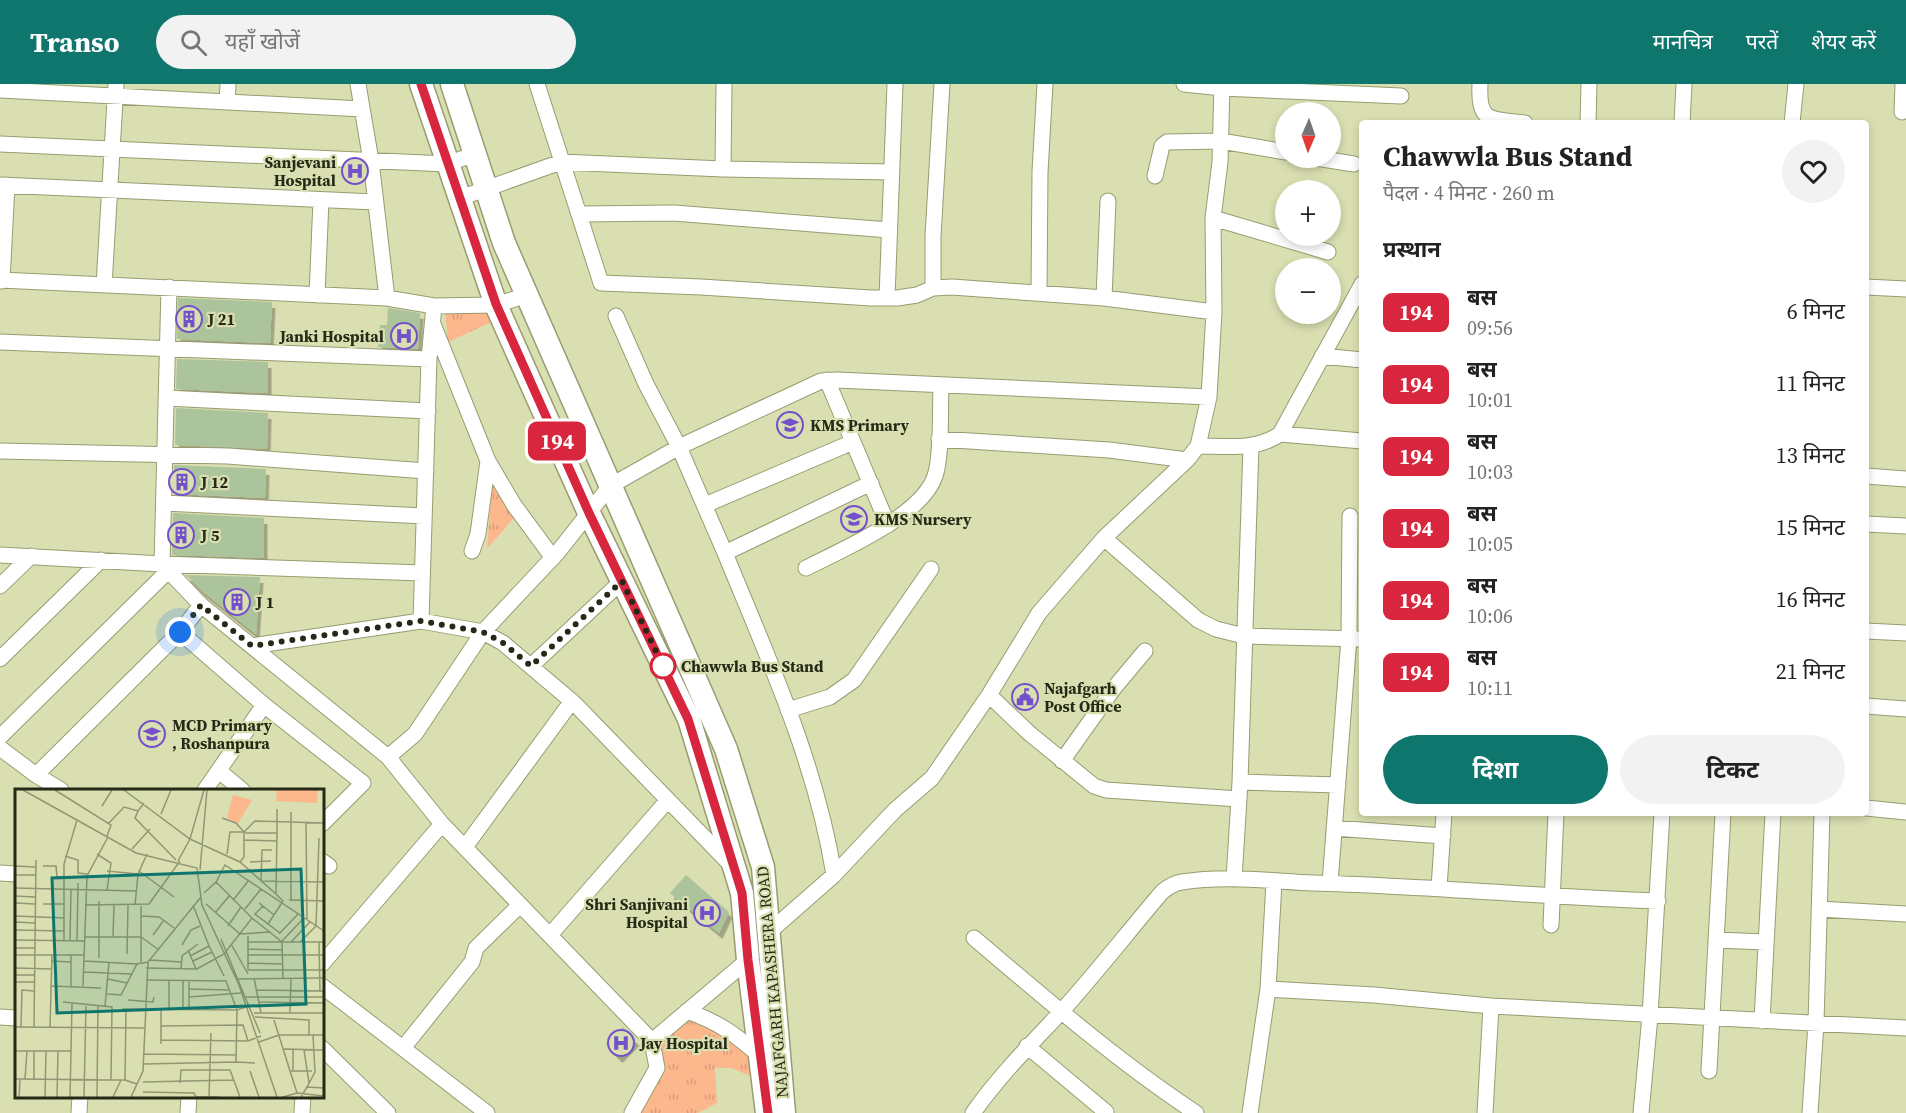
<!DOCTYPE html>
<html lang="hi">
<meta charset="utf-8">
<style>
body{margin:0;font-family:"Source Serif 4","Noto Sans Devanagari",serif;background:#f2f2f2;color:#222;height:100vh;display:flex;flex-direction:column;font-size:22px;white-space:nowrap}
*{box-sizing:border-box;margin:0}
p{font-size:20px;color:#767676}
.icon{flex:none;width:33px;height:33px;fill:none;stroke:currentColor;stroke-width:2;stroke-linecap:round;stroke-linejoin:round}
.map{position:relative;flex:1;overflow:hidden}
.drawer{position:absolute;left:1359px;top:36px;width:510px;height:696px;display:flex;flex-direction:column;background:#fff;border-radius:6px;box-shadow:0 3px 9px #0003}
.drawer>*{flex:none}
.badge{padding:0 12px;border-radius:9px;font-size:21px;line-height:39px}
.needle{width:39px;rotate:182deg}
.tools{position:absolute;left:1275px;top:18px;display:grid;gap:12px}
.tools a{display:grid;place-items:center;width:66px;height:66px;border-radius:50%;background:#fff;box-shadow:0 3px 9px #0003;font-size:30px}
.you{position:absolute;width:30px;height:30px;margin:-15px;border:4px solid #fff;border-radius:50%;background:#1a73e8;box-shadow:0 0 0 9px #1a73e833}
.map>.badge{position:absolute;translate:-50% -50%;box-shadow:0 0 0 3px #fff}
h2{padding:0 24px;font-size:22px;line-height:54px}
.round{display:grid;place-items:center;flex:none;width:63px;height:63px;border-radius:32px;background:#f2f2f2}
.overview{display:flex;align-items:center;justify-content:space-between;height:102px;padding:0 24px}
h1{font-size:28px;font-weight:700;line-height:45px}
.action{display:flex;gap:12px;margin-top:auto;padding:12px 24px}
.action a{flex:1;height:69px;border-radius:36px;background:#0f766e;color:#fff;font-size:24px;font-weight:700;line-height:69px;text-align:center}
.action a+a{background:#f2f2f2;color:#222}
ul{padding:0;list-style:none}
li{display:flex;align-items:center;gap:18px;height:72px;padding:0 24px}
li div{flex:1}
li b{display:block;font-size:22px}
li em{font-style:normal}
li .badge{min-width:66px;font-weight:700;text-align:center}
header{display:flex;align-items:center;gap:36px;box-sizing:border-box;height:84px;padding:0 30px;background:#0f766e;color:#fff}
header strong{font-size:28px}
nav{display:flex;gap:33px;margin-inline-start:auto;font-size:21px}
.search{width:420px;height:54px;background:#f2f2f2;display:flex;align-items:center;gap:15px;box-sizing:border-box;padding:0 21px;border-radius:33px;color:#767676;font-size:22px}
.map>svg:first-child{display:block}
</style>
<header>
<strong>Transo</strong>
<div class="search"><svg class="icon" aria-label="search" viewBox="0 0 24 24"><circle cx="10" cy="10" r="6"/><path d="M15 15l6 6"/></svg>यहाँ खोजें</div>
<nav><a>मानचित्र</a><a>परतें</a><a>शेयर करें</a></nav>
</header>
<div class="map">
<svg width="1906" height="1029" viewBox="0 0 1906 1029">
<defs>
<pattern id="park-tufts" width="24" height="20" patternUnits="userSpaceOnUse" patternTransform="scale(1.5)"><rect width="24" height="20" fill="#fcb78d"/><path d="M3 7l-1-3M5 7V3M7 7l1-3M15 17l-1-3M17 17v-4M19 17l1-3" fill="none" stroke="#d89d79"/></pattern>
<filter id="shadow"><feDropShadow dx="3.5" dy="6" stdDeviation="0" flood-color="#0004"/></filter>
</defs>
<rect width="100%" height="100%" fill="#dadfb1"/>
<!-- park -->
<path fill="url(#park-tufts)" d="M486 222 494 237 448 258 445 225Z
M493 387 517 430 487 465Z
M688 929 756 968 758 995 731 984H715L717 1019 698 1029H634L659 984 654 958Z"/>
<!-- building -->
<path fill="#acc49b" filter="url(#shadow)" d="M178 214 272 218 270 259 177 255Z
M388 224 420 229 418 265 378 263 380 241H387Z
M177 275 268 278V309L176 305Z
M176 324 268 329 267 365 175 361Z
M174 381 266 385 265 414 174 410Z
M173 429 264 434V474L172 471Z
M186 491 260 493 256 550 201 506Z
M686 791 729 828 719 849 670 809Z
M623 943 636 956 619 973 606 960Z"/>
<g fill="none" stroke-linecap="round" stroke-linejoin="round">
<defs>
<path id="minor" d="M358 0 371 77 387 214
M537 0 601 199 701 203 871 214H897L917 211 933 204 952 203 1104 214 1214 228
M1184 0 1222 4 1401 12
M1480 0C1478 40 1491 35 1525 39
M0 6 362 25
M227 18 228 0
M1902 28 1903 0
M1588 39 1589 0
M1682 39 1684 0
M1792 39 1796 0
M0 60 447 80 475 70
M1316 74 1354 80
M723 85 724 0
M1155 92 1162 62 1167 58 1221 57 1286 68
M0 101 375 118
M460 114 561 78 723 85 892 88
M580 130 674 129 889 146
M1213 134 1328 168
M0 196 387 214 434 222 496 221 527 211
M2 197 7 101
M104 201 116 0
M1866 203 1906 205
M933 204V152L942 0
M1039 209 1040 88 1045 0
M317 211 321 116
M887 214 895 0
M1104 214 1108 117
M616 232 646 300 679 363 725 469 871 399
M433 240 488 377 514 421 553 474
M0 258 429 275
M1322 272 1362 276
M827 296 888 441
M166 314 428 327
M1280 350 1362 357
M939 355 1109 366 1187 376
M1198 362C1226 362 1256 367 1280 350L1362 200
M0 367 228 372 426 387
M1866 392 1906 395
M164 419 424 432
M705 421 853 358
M1866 440 1906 442
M1104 454 1198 536 1216 545 1244 552 1362 555
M472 467 478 450 488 377
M725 469C768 574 816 678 834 791
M0 471 162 480 169 203
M806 484C841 466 922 432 935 392 942 372 940 324 941 301
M422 489 162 480 201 521 388 673 415 650 483 548 558 468 610 402 679 363 821 297 837 296 1209 313
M0 502 31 472
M421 537 429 275 434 222
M1866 547 1906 549
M180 548 264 621 363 699 322 740
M252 562 421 537 483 548 503 559 574 619 731 781
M0 575 101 476
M531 582 622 497
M989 611 1029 649 1094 702 1106 706 1239 715
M1866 622 1906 625
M788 626 830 613 854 596 931 485
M0 653 168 487
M0 664 36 691 61 706
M388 673 442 740 652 957 657 984 632 1029
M1062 677 1114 604 1145 567
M219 687 242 706
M36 691 180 548 201 521
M1240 698 1338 701
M205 706 264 621
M1866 724 1906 728
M1334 744 1443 752
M465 763 572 617
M322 777 329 782
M0 789 16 790
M1234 795 1240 698 1251 362
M1330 799 1349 554 1350 432
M1439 804 1444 729
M1819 825 1906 830
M1551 841 1556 729
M768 849 834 791 895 726 932 694 989 611 1039 529 1104 454 1187 376 1198 362 1209 313 1214 228 1213 134 1220 78 1222 0
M550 851 668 716
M974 854C1046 915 1117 977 1196 1029
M1716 856 1766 858
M322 880 442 740
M322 902 487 1029
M1268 905 1374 911 1491 922 1906 944
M687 927C720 939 735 950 761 973
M0 933 16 934
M1762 937 1773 729
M652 957 748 876
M1027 962 1106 1028
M322 964 388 1029
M403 964 472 878 476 864 520 821
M1709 987 1723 729
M79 1029 80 1012
M188 1029 189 1012
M302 1029 303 1012
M973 1029C999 992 1030 961 1061 928 1096 889 1128 848 1162 808 1168 803 1174 799 1182 798 1225 791 1270 797 1313 799 1428 802 1543 813 1658 817
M1250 1029 1268 905 1274 798
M1485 1029 1491 922
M1641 1029 1650 932 1662 729
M1810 1029 1816 939 1822 729"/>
<path id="secondary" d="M421 0 496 221 589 429 689 635 742 809 748 876 767 1029
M452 0 504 159 726 665 763 783 784 1029"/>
</defs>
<!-- minor casing -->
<use href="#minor" stroke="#989c70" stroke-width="17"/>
<!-- secondary casing -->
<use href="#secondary" stroke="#989c70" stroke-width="25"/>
<!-- minor -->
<use href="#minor" stroke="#fff" stroke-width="15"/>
<!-- secondary -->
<use href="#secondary" stroke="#fff" stroke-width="22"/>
</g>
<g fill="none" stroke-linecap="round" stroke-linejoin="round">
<defs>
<path id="line" d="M421 0 496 220 589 429 688 635 742 809 748 876 768 1029"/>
</defs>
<!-- line casing -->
<use href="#line" stroke="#fff" stroke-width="14"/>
<!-- line -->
<use href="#line" stroke="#d7263d" stroke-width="9"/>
<!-- walk -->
<path stroke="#272917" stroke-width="6" stroke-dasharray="0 10.8" d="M180 548 201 521 252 562 421 537 483 548 503 559 531 582 622 497 663 582"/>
</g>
<!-- icons -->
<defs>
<symbol id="hospital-ring" viewBox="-11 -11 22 22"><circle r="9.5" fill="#dadfb1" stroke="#7451cb" stroke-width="1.5"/><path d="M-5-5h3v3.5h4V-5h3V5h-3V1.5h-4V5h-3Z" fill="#7451cb"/></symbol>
<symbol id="building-ring" viewBox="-11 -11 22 22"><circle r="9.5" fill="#dadfb1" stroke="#7451cb" stroke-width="1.5"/><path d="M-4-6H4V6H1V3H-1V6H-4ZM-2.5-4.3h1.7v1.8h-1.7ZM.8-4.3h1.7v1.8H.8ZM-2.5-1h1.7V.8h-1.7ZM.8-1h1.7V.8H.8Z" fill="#7451cb"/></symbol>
<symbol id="school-ring" viewBox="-11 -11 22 22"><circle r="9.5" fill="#dadfb1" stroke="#7451cb" stroke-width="1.5"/><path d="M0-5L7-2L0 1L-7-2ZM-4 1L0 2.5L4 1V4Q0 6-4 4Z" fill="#7451cb"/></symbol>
<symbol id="civic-ring" viewBox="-11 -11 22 22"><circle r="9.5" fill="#dadfb1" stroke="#7451cb" stroke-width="1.5"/><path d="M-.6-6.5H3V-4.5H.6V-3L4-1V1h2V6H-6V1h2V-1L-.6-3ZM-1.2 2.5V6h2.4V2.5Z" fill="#7451cb"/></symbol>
</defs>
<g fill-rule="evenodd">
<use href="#hospital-ring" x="340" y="72" width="30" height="30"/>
<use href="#building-ring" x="174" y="220" width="30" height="30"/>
<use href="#hospital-ring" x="389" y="237" width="30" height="30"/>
<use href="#school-ring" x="775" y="326" width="30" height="30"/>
<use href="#building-ring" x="167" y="383" width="30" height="30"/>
<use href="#school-ring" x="839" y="420" width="30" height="30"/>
<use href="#building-ring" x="166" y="436" width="30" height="30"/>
<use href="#building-ring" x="222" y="503" width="30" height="30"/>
<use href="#civic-ring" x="1010" y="598" width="30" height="30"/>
<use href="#school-ring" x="137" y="635" width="30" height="30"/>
<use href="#hospital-ring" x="692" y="814" width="30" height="30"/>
<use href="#hospital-ring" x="606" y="944" width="30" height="30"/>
</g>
<!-- markers -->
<circle fill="#fff" stroke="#d7263d" stroke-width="3" cx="663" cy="582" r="12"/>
<g text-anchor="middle" stroke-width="4.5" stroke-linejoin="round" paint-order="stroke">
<!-- poi labels -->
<g font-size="16" font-weight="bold" fill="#272917" stroke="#dadfb1" text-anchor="start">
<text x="336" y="84" text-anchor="end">Sanjevani<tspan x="336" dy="18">Hospital</tspan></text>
<text x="208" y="241">J 21</text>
<text x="384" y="258" text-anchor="end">Janki Hospital</text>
<text x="810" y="347">KMS Primary</text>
<text x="201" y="404">J 12</text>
<text x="874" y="441">KMS Nursery</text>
<text x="201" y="457">J 5</text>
<text x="256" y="524">J 1</text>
<text x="1044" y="610">Najafgarh<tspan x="1044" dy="18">Post Office</tspan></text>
<text x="172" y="647">MCD Primary<tspan x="172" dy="18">, Roshanpura</tspan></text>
<text x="688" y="826" text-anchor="end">Shri Sanjivani<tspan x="688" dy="18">Hospital</tspan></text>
<text x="640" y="965">Jay Hospital</text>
</g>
<!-- stop labels -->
<g font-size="16" font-weight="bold" fill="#272917" stroke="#dadfb1" text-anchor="start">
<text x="681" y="588">Chawwla Bus Stand</text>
</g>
<!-- street labels -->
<g font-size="16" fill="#272917" stroke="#dadfb1">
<text transform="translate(772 898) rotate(-95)" y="6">NAJAFGARH KAPASHERA ROAD</text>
</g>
</g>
<!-- overview -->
<g transform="translate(15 705)">
<rect width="309" height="309" fill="#dadfb1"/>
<path d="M262 1H303L302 14 261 12ZM218 6 237 11 223 34 212 29Z" fill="#fcb78d"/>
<path fill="none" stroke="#929673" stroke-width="1.5" d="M8 1 121 64 182 79 187 116 224 196 262 308M40 1 96 36 92 47M109 1 175 50 225 73 261 105 268 112 253 135M87 17 97 1M123 22 120 29 161 71M146 25 156 1M207 29 221 34 229 43V68L225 73M291 33 292 131M93 35 109 18 123 22 129 14M230 44H262L261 104M262 44V20M229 51 261 52M117 60 135 40M257 61H247L246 92 309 93M82 65 96 74 92 101M212 65 215 43H229L240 32 309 34M50 67 63 71V84L72 85M163 72 175 50 189 1M235 73 256 72M0 77 21 78M28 77H41L42 88H49M185 81 192 1M92 82 123 85M124 82 159 108M0 86H21M201 93 237 129M0 99 121 102M189 104 201 93 210 76 309 142M0 107 20 108M219 110 234 91M274 111 309 112M276 111V23M0 114 20 115M244 114 259 126M28 115H49M191 115 225 145 255 143M70 116 134 115 165 72M120 116 123 85 132 65M178 116 194 157M248 117 240 125 265 144M230 120 246 100M200 124 215 106M0 127 49 129M126 127 144 128 159 139M0 133 20 134M213 137 226 118M0 141 49 142M264 145 283 125M138 146 149 131M233 147V182M70 148H126L144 161M98 148 99 116M206 150 245 244M0 151 70 152M49 152V75L62 31M55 152 56 100M62 152 63 94M267 152 289 129M276 153 295 133M285 153 301 137 304 49M304 153 305 202M216 155 233 185M167 156 176 141 185 137M0 159H20M233 160 267 161M173 161 181 180M112 165 113 116M0 166H69M56 166V197M233 166H309M175 167 194 157 209 187M84 169V112M135 171 166 173M37 172 56 173M69 172 122 175M178 172 197 163M126 173V117M233 174 268 175M0 179 37 180M131 179 182 180 209 165 237 129 267 153H233M166 180 167 167 183 155M234 181H309M69 183 117 185M0 186H19M239 189 246 224M268 189 267 153H309M93 190 112 194M221 190 309 189M154 192V221M0 193H19M36 197 86 199M68 197 72 87 93 48M174 200 214 201M241 201 309 202M92 205 106 206 122 175 133 173M174 208 226 204M229 208H309M113 211 138 213 139 208M48 213 97 218 96 291M243 213 309 214M90 217 94 173M231 218 222 221 221 273 240 274M107 220 222 221 211 192 131 191M146 221V255M168 221V192M174 221V191M239 224H309M275 224 276 189M240 228 294 231V246M259 231 282 304M146 237 228 236 233 252M0 238 130 239M6 238 7 201 19 202M19 238 21 71M35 238 37 166M146 251 233 252 246 247M244 253 264 246H309M269 260 309 261M289 261 294 294M0 262H56M129 265 222 266M129 275 222 273M235 282 244 308M275 282H297M278 282V260M0 290 110 291 122 295M10 290 12 262M19 290V262M110 291 111 220M128 293 219 291M165 294 166 281H215L225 308M292 298 300 283 298 246M128 303 179 304 181 308M4 308 5 290M30 308 31 262M42 308 43 262M55 308 57 214M69 308 71 215M82 308 83 216M98 308 106 291M116 308 128 282 133 173 186 108M181 308H204M194 308 196 244M268 308 282 304 309 307M286 308 292 298 309 299"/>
<path fill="#0f766e" fill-opacity="0.15" stroke="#0f766e" stroke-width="3" d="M286 80 291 215 42 224 37 89Z"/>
<rect width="309" height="309" fill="none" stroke="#272917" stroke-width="3"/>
</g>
</svg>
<div class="tools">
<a><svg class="needle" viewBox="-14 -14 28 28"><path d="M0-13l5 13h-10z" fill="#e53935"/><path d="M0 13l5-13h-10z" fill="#767676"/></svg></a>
<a>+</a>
<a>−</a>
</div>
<div class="you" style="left:180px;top:548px"></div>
<b class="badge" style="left:557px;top:357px;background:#d7263d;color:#fff">194</b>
<section class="drawer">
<div class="overview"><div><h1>Chawwla Bus Stand</h1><p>पैदल · 4 मिनट · 260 m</p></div><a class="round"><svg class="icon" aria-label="heart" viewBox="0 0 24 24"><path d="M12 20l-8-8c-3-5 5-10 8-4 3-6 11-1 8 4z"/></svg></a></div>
<h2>प्रस्थान</h2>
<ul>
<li><span class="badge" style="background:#d7263d;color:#fff">194</span><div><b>बस</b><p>09:56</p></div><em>6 मिनट</em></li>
<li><span class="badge" style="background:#d7263d;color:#fff">194</span><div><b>बस</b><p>10:01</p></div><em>11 मिनट</em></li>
<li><span class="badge" style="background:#d7263d;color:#fff">194</span><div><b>बस</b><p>10:03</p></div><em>13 मिनट</em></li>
<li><span class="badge" style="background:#d7263d;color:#fff">194</span><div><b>बस</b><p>10:05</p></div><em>15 मिनट</em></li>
<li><span class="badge" style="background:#d7263d;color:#fff">194</span><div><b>बस</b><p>10:06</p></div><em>16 मिनट</em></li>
<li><span class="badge" style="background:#d7263d;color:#fff">194</span><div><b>बस</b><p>10:11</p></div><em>21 मिनट</em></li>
</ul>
<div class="action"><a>दिशा</a><a>टिकट</a></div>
</section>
</div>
